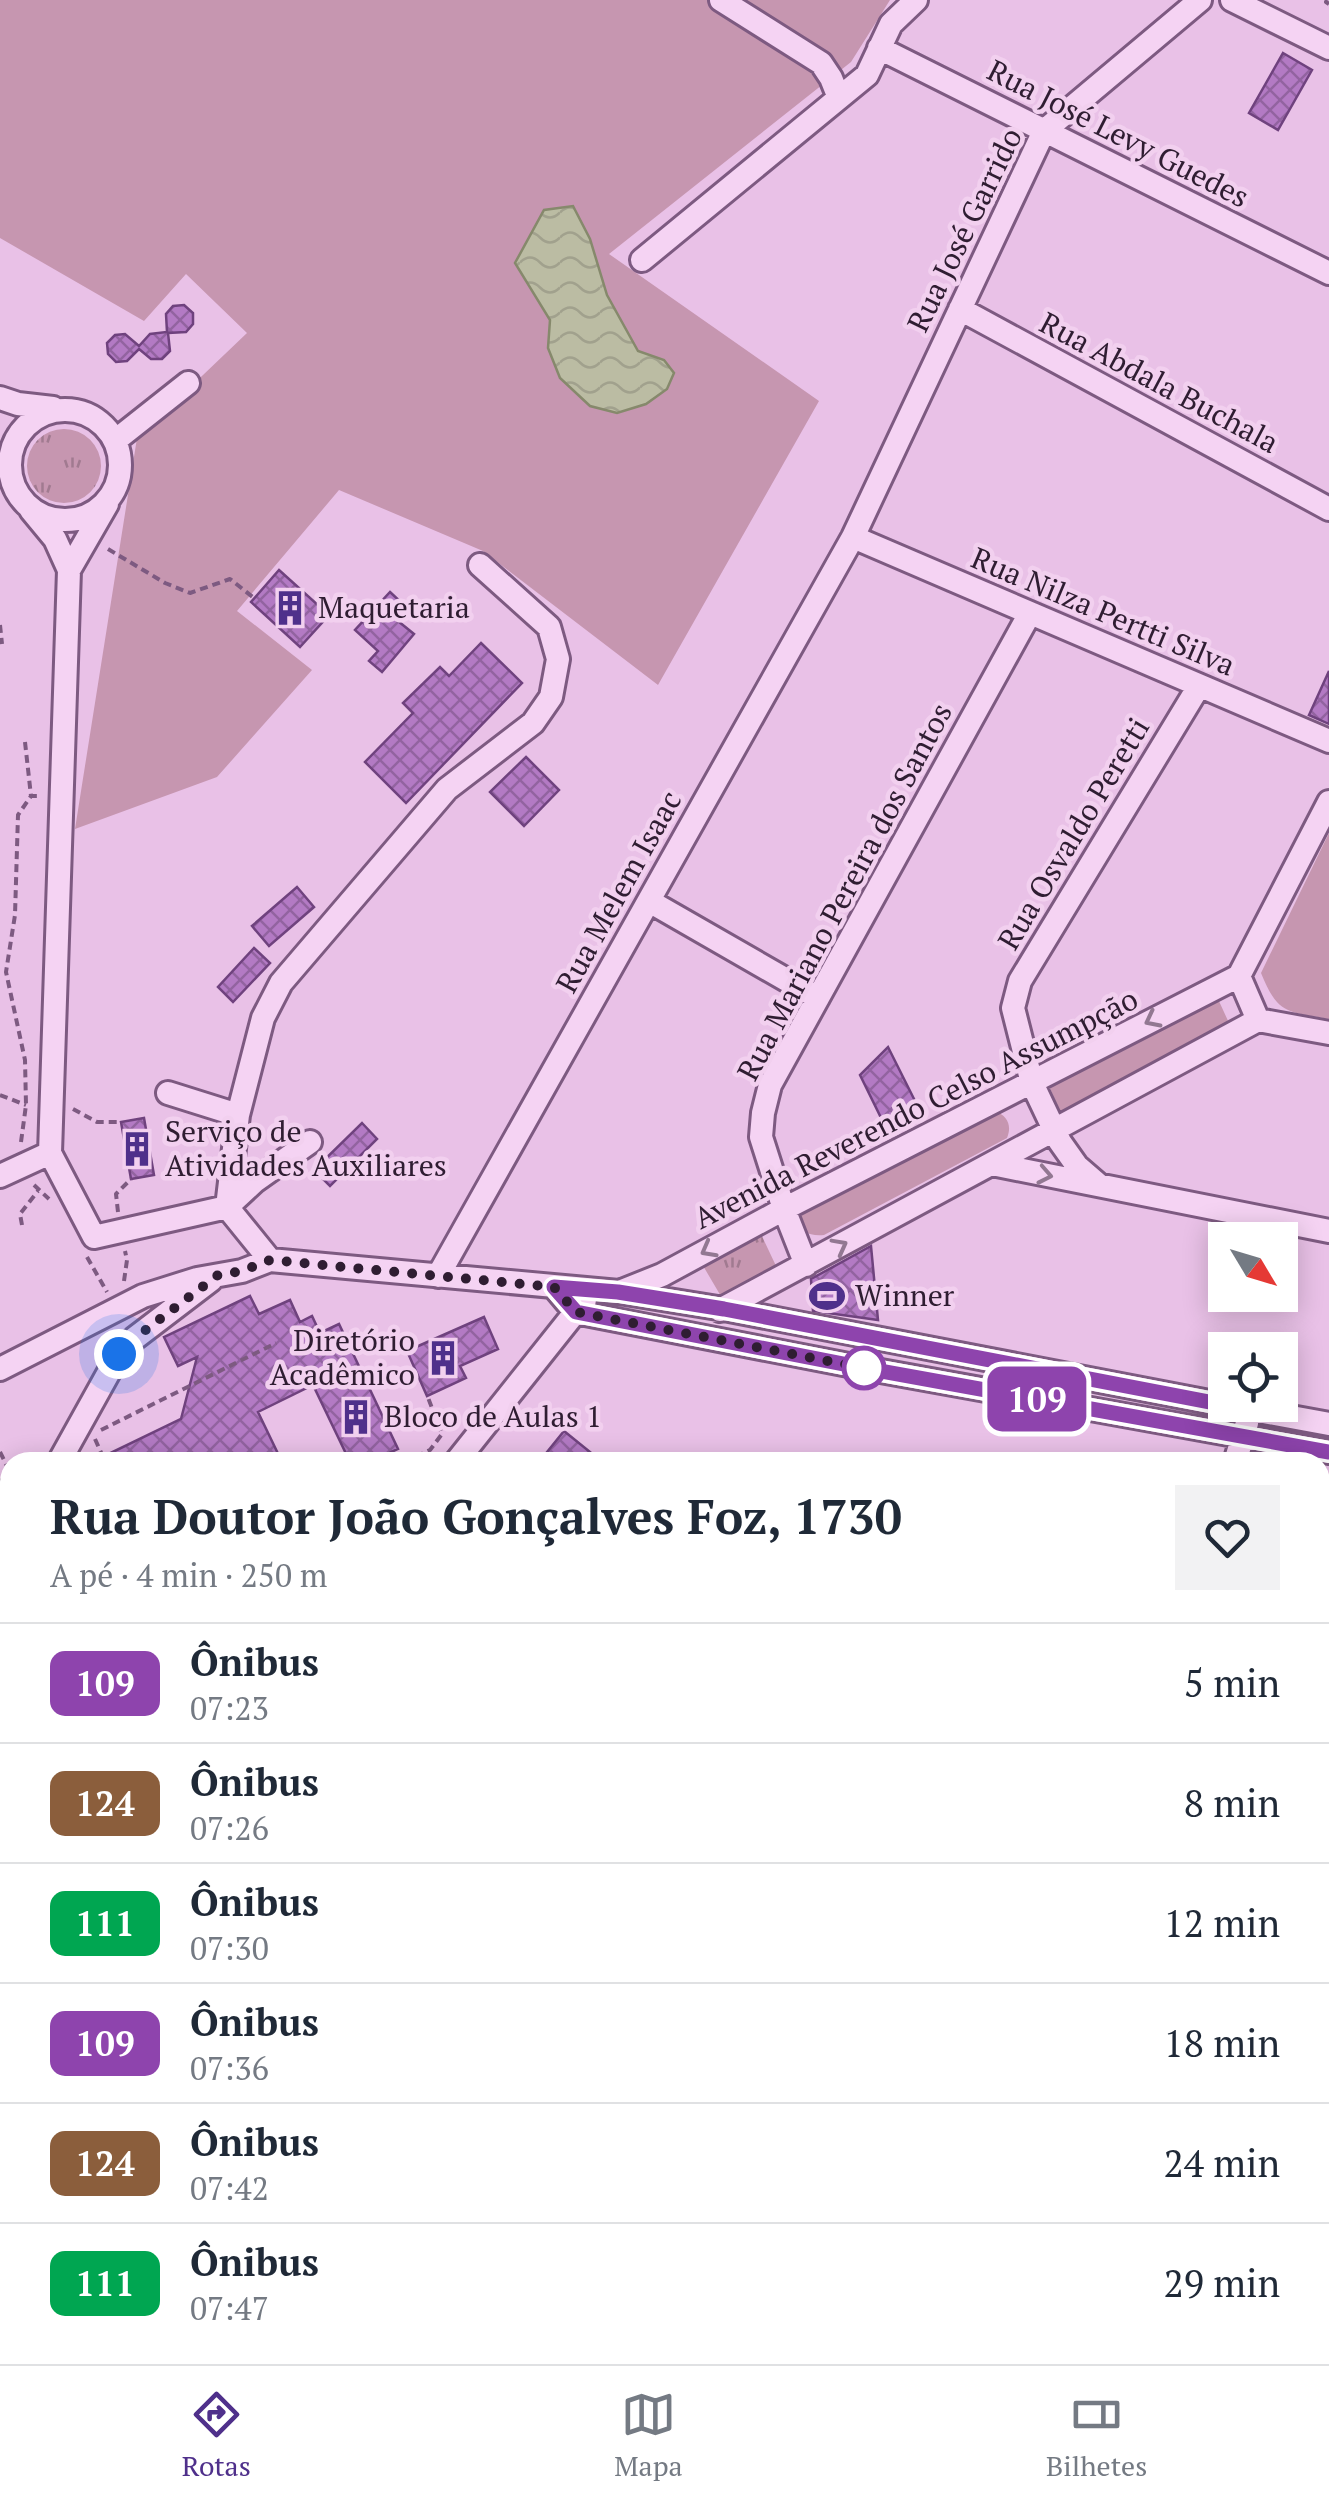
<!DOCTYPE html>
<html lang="pt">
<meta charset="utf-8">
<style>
body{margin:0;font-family:"PT Serif",serif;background:#f2f2f3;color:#1f2937;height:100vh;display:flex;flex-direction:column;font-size:38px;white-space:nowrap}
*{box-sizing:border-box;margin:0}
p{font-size:32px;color:#747a83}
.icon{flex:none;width:55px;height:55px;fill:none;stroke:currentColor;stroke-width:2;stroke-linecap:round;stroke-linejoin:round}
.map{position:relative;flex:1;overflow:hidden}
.sheet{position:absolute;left:0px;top:1452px;width:1330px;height:912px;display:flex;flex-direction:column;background:#fff;border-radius:30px 30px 0 0;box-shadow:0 5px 25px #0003}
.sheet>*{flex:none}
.badge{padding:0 20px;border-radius:15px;font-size:35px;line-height:65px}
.needle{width:65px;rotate:128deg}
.controls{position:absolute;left:1208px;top:1222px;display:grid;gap:20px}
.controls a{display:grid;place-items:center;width:90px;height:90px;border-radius:0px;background:#fff;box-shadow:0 5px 25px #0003;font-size:50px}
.you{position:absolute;width:50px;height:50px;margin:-25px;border:8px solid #fff;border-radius:50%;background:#1a73e8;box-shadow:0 0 0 15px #1a73e833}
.map>.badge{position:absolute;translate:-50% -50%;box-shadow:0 0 0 5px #fff}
.round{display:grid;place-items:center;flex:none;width:105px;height:105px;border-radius:0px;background:#f2f2f3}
.overview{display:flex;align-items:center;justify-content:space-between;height:170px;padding:0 50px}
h1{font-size:48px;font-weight:700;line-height:75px}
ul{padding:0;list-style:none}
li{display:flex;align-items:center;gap:30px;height:120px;padding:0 50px;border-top:2px solid #e0e1e3}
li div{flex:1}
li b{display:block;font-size:38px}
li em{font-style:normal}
li .badge{min-width:110px;font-weight:700;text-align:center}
.dock{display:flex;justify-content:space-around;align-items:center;height:140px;border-top:2px solid #e0e1e3;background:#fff;font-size:28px;color:#747a83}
.dock a{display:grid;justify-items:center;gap:5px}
.dock .current{color:#4f308b}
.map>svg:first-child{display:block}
</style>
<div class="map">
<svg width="1329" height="2364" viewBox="0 0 1329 2364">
<defs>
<pattern id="farmland-rules" width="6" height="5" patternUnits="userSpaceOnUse" patternTransform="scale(2.5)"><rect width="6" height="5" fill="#deafd5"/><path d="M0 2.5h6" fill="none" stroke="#bf96b7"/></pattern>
<pattern id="grass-tufts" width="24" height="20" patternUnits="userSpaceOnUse" patternTransform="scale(2.5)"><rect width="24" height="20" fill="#c696b0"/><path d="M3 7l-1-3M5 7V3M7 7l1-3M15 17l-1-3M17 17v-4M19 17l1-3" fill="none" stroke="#a17a90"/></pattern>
<pattern id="forest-firs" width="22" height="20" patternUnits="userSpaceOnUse" patternTransform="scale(2.5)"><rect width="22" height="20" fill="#c696b0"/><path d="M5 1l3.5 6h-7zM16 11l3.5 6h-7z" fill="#a17a90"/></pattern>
<pattern id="water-waves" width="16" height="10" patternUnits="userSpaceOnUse" patternTransform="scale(2.5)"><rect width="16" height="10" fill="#bbbca3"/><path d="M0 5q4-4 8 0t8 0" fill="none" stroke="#a1a18d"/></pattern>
<pattern id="building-cross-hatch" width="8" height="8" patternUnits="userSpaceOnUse" patternTransform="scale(2.5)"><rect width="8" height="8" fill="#b37ac4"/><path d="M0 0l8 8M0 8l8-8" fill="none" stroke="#9263a0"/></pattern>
</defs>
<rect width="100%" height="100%" fill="#e9c1e7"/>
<!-- farmland -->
<path fill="url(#farmland-rules)" d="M1320 1471 1329 1472V1882L1320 1880Z"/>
<!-- grass -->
<path fill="url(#grass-tufts)" d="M27 466a37 37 0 1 1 74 0a37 37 0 1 1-74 0Z
M760 1232 777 1268 722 1298 702 1264Z"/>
<!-- forest -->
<path fill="url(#forest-firs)" d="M1329 1947V2277L1320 2258V1954Z
M549 2355H762L743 2364H553Z"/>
<!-- park -->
<path fill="#c696b0" d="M0 0H890L851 62 609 254 819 401 658 685 483 551 339 490 237 611 312 670 217 777 75 829 137 438 247 333 186 274 144 321 0 238Z
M1329 833V1019C1287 1011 1278 1015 1261 973Z
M1218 999 1229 1023 1060 1112 1049 1086Z
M995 1111C1008 1116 1012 1126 1007 1138L824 1235C803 1237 791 1226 806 1208Z"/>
<!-- water -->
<path fill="url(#water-waves)" stroke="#86896c" stroke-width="2.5" d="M573 206 590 239 607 295 638 351 664 360 674 373 667 389 646 404 617 413 590 406 560 378 548 348 550 320 515 263 544 210Z"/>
<!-- building -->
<path fill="url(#building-cross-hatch)" stroke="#6f427e" stroke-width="2.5" d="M1283 53 1312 70 1278 130 1249 113Z
M184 305 193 313V324L186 332 168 333 170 351 162 359H151L139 349 127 361 116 362 108 354 107 343 115 335 125 334 139 346 150 334 167 332 166 314 173 306Z
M279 570 329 615 300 647 251 602Z
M390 592 404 605 393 617 414 634 382 672 369 661 378 651 355 630Z
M481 643 522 683 406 803 365 762 413 713 403 703 440 667 449 676Z
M1329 671V724L1309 715Z
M526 757 559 790 524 826 490 792Z
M297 887 314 907 269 946 252 926Z
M254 948 270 963 233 1002 218 987Z
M888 1047 923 1117 889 1134 860 1075Z
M144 1118 154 1175 131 1179 121 1122Z
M362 1123 377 1139 330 1186 314 1170Z
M871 1246 878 1320 813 1311 811 1279Z
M250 1296 259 1314 290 1300 300 1322 312 1316 320 1333 339 1324 398 1449 370 1462H350L313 1385 258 1412 282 1462H92L181 1419 197 1357 178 1366 164 1337Z
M484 1317 498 1349 460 1366 466 1378 427 1396 407 1351Z
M564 1431 590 1452 578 1462H539Z"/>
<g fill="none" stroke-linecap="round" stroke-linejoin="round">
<defs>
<path id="minor" d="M721 0 821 63 831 78 839 98
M1232 0 1329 48
M879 48 1329 273
M642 260 867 75 891 24 916 0
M960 309 1329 509
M0 398 18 404 53 408
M10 465a55 55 0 1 1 110 0a55 55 0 1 1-110 0Z
M116 440 188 383
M31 510 55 539 69 570 50 1153 94 1237 227 1207 255 1181 310 1142
M853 537 1329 741
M480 565 549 627 558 659 551 697 533 723 447 789 281 983 263 1018 238 1115 227 1207 270 1260 619 1292 724 1309 1225 1405
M69 570 107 504
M649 901 818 998
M1239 976 1329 802
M1239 976 1258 1020
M1258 1020 1329 1033
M168 1093 238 1115
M992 1164 1329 1231
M0 1176 50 1153
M1099 1185 1077 1166 1060 1142 1032 1083 1013 1008 1020 981 1199 686
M806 1265 784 1209 761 1137 763 1113 770 1085 1030 613
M438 1276 853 537 1044 131 1200 0
M554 1287 575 1312 864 1368 1329 1452
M622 1291 662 1275 784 1209 1239 976
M720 1310 1258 1020
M0 1369 143 1296 197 1279 242 1271 270 1260
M1226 1405 1329 1424
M59 1462 119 1354 135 1338 211 1280
M456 1462 585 1300
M1235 1462 1247 1423
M0 1933 10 1938
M0 2014 10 2002
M0 2184H10
M1207 2355 1212 2364
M908 2364 927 2355
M1105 2364 1110 2355"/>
</defs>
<!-- minor casing -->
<use href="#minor" stroke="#7d5a81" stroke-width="28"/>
<!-- path -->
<path stroke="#7d5a81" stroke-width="4" stroke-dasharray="8 5" stroke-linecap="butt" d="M1327 0 1326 2 1329 4
M108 549 165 583 190 593 230 579 254 598
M0 625 2 644
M25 742 31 796
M0 1095 26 1105
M73 1109 97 1122H121
M21 1142 26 1105 25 1060 6 972 15 915 18 815 31 796H38
M34 1185 49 1199
M118 1212 116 1194 131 1179
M22 1225 20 1214 38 1191
M87 1257 107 1292
M124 1281 127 1260 125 1251
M101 1430 276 1343
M95 1439 103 1457
M0 1452 10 1472
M404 1462 430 1450 442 1434 427 1395
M0 1481 10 1476
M0 1583 10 1578
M0 1661 10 1656
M0 1714 10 1711
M0 2134 10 2127
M361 2364 362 2355"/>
<!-- minor -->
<use href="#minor" stroke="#f5d3f3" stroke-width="22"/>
</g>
<!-- one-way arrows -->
<defs><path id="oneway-chevron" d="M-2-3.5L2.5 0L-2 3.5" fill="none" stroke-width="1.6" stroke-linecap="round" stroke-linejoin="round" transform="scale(2.5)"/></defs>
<g stroke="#927892">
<use href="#oneway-chevron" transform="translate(1152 1020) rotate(153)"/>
<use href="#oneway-chevron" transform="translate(1045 1175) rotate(11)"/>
<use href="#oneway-chevron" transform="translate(840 1246) rotate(-28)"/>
<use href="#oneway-chevron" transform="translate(708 1250) rotate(151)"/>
</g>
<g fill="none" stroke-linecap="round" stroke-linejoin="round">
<defs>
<path id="line" d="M1225 1405 724 1309 618 1292 554 1287 576 1312 864 1368 1329 1452"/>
</defs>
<!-- line casing -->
<use href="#line" stroke="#fff" stroke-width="22"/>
<!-- line -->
<use href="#line" stroke="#8e44ad" stroke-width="15"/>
<!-- walk -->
<path stroke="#2f1d32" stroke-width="10" stroke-dasharray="0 18" d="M119 1354 135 1338 218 1275 242 1271 270 1260 554 1287 576 1312 864 1368"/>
</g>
<!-- icons -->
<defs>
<symbol id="building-bare" viewBox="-9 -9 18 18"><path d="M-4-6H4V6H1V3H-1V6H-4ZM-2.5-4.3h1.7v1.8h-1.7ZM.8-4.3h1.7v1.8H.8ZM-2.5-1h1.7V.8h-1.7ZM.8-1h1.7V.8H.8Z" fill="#4f308b" stroke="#f2d0ef" stroke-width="2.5" paint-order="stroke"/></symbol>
<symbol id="stadium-bare" viewBox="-9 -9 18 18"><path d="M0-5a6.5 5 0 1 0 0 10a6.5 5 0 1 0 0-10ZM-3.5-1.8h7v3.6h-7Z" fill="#4f308b" stroke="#f2d0ef" stroke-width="2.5" paint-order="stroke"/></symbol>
</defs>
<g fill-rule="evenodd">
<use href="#building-bare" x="265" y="583" width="50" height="50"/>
<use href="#building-bare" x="112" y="1124" width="50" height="50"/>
<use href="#stadium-bare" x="802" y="1271" width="50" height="50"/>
<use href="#building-bare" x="418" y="1333" width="50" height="50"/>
<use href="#building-bare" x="331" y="1392" width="50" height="50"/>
</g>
<!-- markers -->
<circle fill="#fff" stroke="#8e44ad" stroke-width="5" cx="864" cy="1368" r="20"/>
<g text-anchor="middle" stroke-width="9" stroke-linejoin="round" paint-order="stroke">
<!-- street labels -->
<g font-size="30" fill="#2f1d32" stroke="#f2d0ef">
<text transform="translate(1118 134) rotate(27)" y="10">Rua José Levy Guedes</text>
<text transform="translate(965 230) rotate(-64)" y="10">Rua José Garrido</text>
<text transform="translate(1159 383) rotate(28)" y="10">Rua Abdala Buchala</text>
<text transform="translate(1103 612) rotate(23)" y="10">Rua Nilza Pertti Silva</text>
<text transform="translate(1074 834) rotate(-59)" y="10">Rua Osvaldo Peretti</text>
<text transform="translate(619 892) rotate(-61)" y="10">Rua Melem Isaac</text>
<text transform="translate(845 892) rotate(-62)" y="10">Rua Mariano Pereira dos Santos</text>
<text transform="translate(916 1109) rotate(-27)" y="10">Avenida Reverendo Celso Assumpção</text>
</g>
<!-- poi labels -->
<g font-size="30" fill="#2f1d32" stroke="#f2d0ef" text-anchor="start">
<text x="318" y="618">Maquetaria</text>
<text x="165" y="1142">Serviço de<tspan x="165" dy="34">Atividades Auxiliares</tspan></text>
<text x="855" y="1306">Winner</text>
<text x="415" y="1351" text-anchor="end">Diretório<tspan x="415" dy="34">Acadêmico</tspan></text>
<text x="384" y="1427">Bloco de Aulas 1</text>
</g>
</g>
</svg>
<div class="controls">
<a><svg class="needle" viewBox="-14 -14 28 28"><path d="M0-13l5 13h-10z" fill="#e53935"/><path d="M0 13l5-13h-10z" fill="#747a83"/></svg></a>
<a><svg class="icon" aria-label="locate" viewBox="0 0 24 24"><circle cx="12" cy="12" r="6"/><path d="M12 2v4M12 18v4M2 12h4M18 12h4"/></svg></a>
</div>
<div class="you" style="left:119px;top:1354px"></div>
<b class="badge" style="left:1037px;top:1399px;background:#8e44ad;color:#fff">109</b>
<section class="sheet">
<div class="overview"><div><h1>Rua Doutor João Gonçalves Foz, 1730</h1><p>A pé · 4 min · 250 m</p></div><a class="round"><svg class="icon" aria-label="heart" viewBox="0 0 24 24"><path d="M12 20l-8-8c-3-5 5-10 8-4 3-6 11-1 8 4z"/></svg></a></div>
<ul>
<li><span class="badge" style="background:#8e44ad;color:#fff">109</span><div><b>Ônibus</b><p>07:23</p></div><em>5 min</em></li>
<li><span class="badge" style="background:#8b5e3c;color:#fff">124</span><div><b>Ônibus</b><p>07:26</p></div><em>8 min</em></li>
<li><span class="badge" style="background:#00a651;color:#fff">111</span><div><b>Ônibus</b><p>07:30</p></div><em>12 min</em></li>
<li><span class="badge" style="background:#8e44ad;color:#fff">109</span><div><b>Ônibus</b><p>07:36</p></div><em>18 min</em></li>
<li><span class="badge" style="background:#8b5e3c;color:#fff">124</span><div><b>Ônibus</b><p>07:42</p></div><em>24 min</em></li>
<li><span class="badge" style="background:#00a651;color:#fff">111</span><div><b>Ônibus</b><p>07:47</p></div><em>29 min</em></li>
</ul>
</section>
</div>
<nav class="dock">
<a class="current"><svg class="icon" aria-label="directions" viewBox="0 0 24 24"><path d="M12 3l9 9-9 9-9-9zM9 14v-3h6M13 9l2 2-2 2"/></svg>Rotas</a>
<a><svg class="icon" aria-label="map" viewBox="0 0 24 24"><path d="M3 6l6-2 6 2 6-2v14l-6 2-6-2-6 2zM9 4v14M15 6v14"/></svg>Mapa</a>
<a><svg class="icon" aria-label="tickets" viewBox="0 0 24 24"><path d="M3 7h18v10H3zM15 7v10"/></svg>Bilhetes</a>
</nav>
